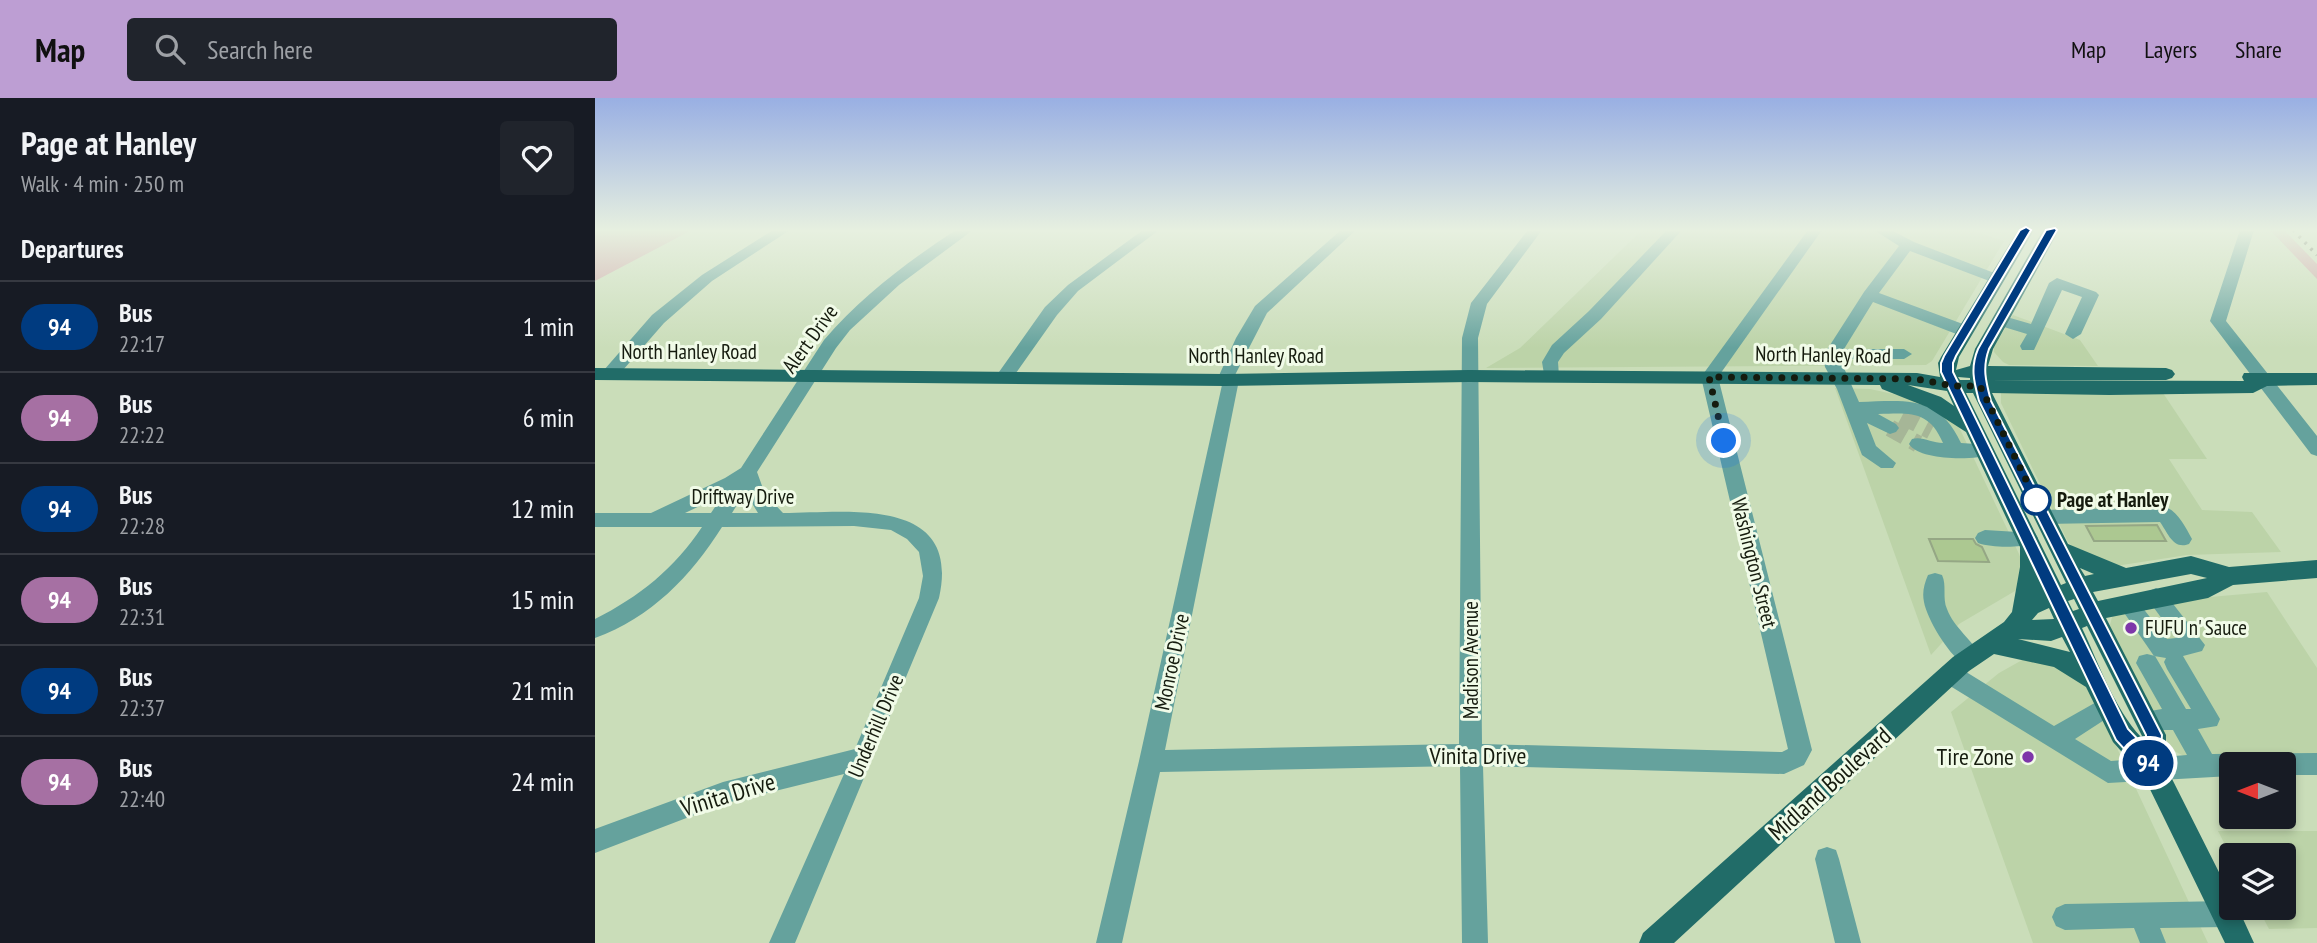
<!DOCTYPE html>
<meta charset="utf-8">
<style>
body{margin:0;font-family:"PT Sans Narrow",sans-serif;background:#20242c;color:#f1f3f6;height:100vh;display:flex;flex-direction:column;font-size:26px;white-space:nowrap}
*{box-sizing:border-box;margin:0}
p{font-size:23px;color:#9ea1a6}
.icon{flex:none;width:38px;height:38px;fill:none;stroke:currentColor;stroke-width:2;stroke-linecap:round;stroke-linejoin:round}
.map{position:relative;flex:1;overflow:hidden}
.side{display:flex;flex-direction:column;background:#171b24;width:595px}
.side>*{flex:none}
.badge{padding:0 14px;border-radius:23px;font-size:24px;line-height:46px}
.needle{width:46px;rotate:270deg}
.fabs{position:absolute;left:1624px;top:654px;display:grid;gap:14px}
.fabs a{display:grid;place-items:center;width:77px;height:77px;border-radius:7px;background:#171b24;box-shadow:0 4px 10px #0003;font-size:35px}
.you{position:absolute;width:35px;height:35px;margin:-18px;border:5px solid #fff;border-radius:50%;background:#1a73e8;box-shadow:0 0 0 10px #1a73e833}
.map>.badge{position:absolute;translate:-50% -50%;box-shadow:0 0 0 4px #fff}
h2{padding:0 21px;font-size:26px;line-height:63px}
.round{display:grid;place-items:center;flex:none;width:74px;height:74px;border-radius:7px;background:#20242c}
.headline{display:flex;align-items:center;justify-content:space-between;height:119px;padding:0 21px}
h1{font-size:33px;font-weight:600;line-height:52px}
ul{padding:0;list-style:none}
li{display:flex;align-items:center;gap:21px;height:91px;padding:0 21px;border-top:2px solid #363941}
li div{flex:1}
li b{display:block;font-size:26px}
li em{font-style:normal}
li .badge{min-width:77px;font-weight:700;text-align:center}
header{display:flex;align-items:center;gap:42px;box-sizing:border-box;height:98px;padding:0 35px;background:#bd9ed3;color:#111}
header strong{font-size:33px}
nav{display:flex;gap:38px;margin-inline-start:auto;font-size:24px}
.search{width:490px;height:63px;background:#20242c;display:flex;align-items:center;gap:18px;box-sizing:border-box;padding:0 24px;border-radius:7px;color:#9ea1a6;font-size:26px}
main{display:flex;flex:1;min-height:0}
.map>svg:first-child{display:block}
</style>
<header>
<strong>Map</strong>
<div class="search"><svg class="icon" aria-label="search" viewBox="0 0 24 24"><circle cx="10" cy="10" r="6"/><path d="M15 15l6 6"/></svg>Search here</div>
<nav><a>Map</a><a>Layers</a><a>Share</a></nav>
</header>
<main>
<section class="side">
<div class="headline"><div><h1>Page at Hanley</h1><p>Walk · 4 min · 250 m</p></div><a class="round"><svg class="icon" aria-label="heart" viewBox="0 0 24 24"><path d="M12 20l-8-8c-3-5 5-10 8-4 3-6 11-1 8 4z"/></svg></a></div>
<h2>Departures</h2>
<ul>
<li><span class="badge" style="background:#003b80;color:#fff">94</span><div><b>Bus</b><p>22:17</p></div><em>1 min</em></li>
<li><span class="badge" style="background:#a670a3;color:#fff">94</span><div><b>Bus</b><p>22:22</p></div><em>6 min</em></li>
<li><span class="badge" style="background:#003b80;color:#fff">94</span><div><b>Bus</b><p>22:28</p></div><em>12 min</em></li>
<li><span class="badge" style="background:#a670a3;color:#fff">94</span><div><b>Bus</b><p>22:31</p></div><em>15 min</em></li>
<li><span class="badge" style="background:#003b80;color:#fff">94</span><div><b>Bus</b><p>22:37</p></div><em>21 min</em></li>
<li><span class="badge" style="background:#a670a3;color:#fff">94</span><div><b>Bus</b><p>22:40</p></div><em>24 min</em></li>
</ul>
</section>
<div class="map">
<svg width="1722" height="845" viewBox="0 0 1722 845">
<rect width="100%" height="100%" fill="#caddb9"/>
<!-- built -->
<path fill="#bcd3a8" d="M1047 132H1376L1409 143 1337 263 1331 267 891 270 925 250Z
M1418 217 1485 242 1503 268 1414 267 1408 264 1399 254V249Z
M1240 290 1275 291 1326 302 1364 329 1424 456 1428 467 1426 486 1420 493 1364 526 1336 557Z
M1406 294 1568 295 1612 361H1574L1607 412 1657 414 1686 454 1592 457 1514 469 1482 453 1473 444 1406 305Z
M1672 494 1722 570V656L1589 658 1581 654 1573 645 1517 534 1515 527 1518 515 1570 503Z
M1429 561 1454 563 1494 590 1613 845H1438L1356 614 1404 575Z
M1623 733H1722V830L1674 831 1663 810H1689V758H1636Z"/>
<!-- green -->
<path fill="#cea0a5" d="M0 132H97L0 183Z
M1675 132H1689L1722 166V181Z"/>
<!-- building -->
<path fill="#acc891" stroke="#95a785" stroke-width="2" d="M1562 427 1571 443H1499L1491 428Z
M1334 441H1378L1381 446 1387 449 1394 464 1343 463Z"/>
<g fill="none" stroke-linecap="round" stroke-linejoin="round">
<!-- minor-tunnel -->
<path stroke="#a6b697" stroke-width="17" stroke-dasharray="17 9" stroke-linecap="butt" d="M1307 318 1336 333
M1295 330 1323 346"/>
<!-- minor -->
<path fill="#65a29d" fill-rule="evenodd" d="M178 132H195L117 183 69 225 21 280H9L7 276 9 272 57 217 107 177Z
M361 132H378L304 187 255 232 241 250 162 374 170 396 188 415C252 415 367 397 344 500L200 845H174L249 676 128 706 0 755V731L128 684 260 651 324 500 328 478 324 454 312 441 296 432 259 428 127 429C96 478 56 520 0 540V521C44 499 80 470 107 429H0V415H56L130 380 146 370 229 242C267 198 312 164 361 132ZM150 394 163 415H137ZM128 397 116 415H90Z
M548 132H564L483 193 462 217 416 282H404L402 278 404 274 450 209 473 187Z
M746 132H761L672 215 640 277 644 282 570 652 864 646 867 240 876 205 933 132H947L892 206 883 240 887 646 1187 654 1193 651 1106 279 1213 132H1227L1123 279 1217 652 1209 667 1189 676 888 668 893 845H867L865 668 565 674 527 845H501L544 663 627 287 622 282 641 240 660 208Z
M1072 132H1087L1006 221 969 255 963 264 964 278 962 282H950L947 264 957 247 994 213Z
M1279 132H1296L1319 144 1407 178 1410 181 1402 186 1397 184 1315 153 1284 195 1376 229 1378 233 1376 237H1364L1278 204 1249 251H1309L1317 256 1309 261H1245L1264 304C1311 303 1343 296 1366 345L1396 347 1399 352 1396 357C1378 362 1325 363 1314 346L1317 341C1327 338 1337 345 1348 345 1334 312 1315 315 1283 316L1301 326 1304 330 1301 334 1295 336 1272 325 1281 348 1301 365 1298 370H1286L1267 357 1242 291 1230 269 1228 258 1269 194 1304 148Z
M1645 132H1659L1631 223 1722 338V358L1716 356 1615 223Z
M1462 180 1501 194 1504 197 1486 236 1478 241 1470 236 1487 199 1467 192 1439 252H1427L1425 248 1432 236 1399 226 1397 222 1405 217 1436 226 1454 185Z
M1570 409C1582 412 1591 430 1597 441L1594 446C1578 452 1573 435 1565 424L1449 426 1442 424 1439 419 1442 414 1449 412Z
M1390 432 1440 435 1443 440 1440 445C1425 450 1398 450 1383 445L1380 440 1383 435Z
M1340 475 1347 477C1352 487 1347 500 1352 511 1359 530 1377 541 1386 559L1383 566C1377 568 1372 569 1367 565 1353 555 1332 521 1329 504 1327 495 1329 486 1333 477Z
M1561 490 1568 493 1610 547 1607 553 1588 558 1625 621 1622 628 1603 631 1617 656 1722 655V677H1689V667H1636V678L1513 685 1347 583 1344 576 1347 569 1355 566 1363 569 1459 628 1512 598 1520 601 1523 608 1520 615 1480 641 1516 663 1592 657 1578 632H1552L1544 629 1541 622 1544 615 1567 611 1541 565 1544 558 1552 556 1560 558 1591 611H1596L1572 571 1569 564 1571 560 1559 558 1523 506 1526 500 1533 497 1540 500 1572 541 1581 540 1551 499 1554 493Z
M1232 749 1241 752 1244 761 1266 845H1240L1220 761 1223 752Z
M1631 803 1636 805V810H1642L1644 816 1640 825 1631 829 1565 830 1571 845H1545L1539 830 1470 832 1461 828 1457 819 1461 810 1470 806Z"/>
<!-- major -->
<path fill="#216c68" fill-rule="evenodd" d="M1423 132H1439L1364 259 1361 272 1375 268 1380 251 1448 132H1464L1398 251 1393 268 1571 270 1577 272 1580 276 1577 280 1571 282H1394L1649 283 1647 279 1649 275H1722V287L1672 288 1658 295 1514 297 1397 295 1473 446 1531 470 1596 458 1634 469 1722 462V480L1638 487 1613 500 1511 520 1571 637V669L1636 798V810H1643L1659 845H1630L1549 679 1518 644 1491 589 1459 569 1399 556 1374 573 1079 845H1044L1048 835 1358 559 1409 524 1417 514 1425 469V449L1371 334 1332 309 1287 291 1285 287 874 284 630 288 0 282V270L630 276 874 272 1322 275 1345 279 1343 265 1346 259ZM1363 279 1375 280V282H1365ZM1313 287 1352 293 1359 308 1346 299ZM1371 295H1378L1471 485 1466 487ZM1485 470 1499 476 1490 478ZM1596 476 1612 480 1503 503 1498 494ZM1479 501 1484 511 1478 513 1473 503ZM1454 510 1459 521 1437 522 1443 515ZM1492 528 1547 638 1546 639C1519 610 1504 566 1487 530ZM1467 539 1475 554 1423 541 1456 543Z"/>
<!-- rail -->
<path stroke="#333b2a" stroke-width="3.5" stroke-dasharray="2.5 6" stroke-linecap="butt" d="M1698 132 1722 157"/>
</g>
<!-- sky -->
<linearGradient id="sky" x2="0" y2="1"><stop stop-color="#99afe3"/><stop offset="0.53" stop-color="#e7f0e0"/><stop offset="1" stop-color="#e7f0e0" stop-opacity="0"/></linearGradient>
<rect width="1722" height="250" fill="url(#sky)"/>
<!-- line -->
<path fill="#003b80" stroke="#fff" stroke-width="2" d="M1431 129 1436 132 1361 258 1358 265V274L1533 631 1551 650V637L1384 303C1379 284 1375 270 1383 251L1451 132 1460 130 1462 132 1394 251C1387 270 1391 284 1396 303L1567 637 1564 676 1558 678 1552 676 1521 642 1346 274V265L1349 258 1425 132Z"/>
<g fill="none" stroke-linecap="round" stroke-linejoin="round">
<!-- walk -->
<path stroke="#151b0e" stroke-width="7" stroke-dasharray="0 12.6" d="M1129 343 1114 279 1322 281 1358 288H1385L1441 402"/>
</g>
<!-- markers -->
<circle fill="#fff" stroke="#003b80" stroke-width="3.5" cx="1441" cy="402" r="14"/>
<g fill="#7e36a9" stroke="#f1fbe8" stroke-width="2.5">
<circle cx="1536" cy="530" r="7"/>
<circle cx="1433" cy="659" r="7"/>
</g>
<g text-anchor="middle" stroke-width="6" stroke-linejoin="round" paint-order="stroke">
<!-- street labels -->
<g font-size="21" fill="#151b0e" stroke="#f1fbe8">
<text transform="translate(215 241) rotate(-54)" y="7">Alert Drive</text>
<text x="94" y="261">North Hanley Road</text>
<text transform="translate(1228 257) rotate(1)" y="7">North Hanley Road</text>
<text x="661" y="265">North Hanley Road</text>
<text x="148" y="406">Driftway Drive</text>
<text transform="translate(1159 465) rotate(76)" y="7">Washington Street</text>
<text transform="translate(876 562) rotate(-90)" y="7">Madison Avenue</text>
<text transform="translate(577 564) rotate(-78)" y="7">Monroe Drive</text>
<text transform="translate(281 628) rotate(-67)" y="7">Underhill Drive</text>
</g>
<!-- stop labels -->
<g font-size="21" font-weight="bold" fill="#151b0e" stroke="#f1fbe8" text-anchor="start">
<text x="1462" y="409">Page at Hanley</text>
</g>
<!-- poi labels -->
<g font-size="21" fill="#151b0e" stroke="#f1fbe8" text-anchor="start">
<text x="1550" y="537">FUFU n' Sauce</text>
</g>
<!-- near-street labels -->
<g font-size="24" fill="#151b0e" stroke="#f1fbe8">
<text x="883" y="666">Vinita Drive</text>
<text transform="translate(1235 686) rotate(-42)" y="8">Midland Boulevard</text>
<text transform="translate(133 697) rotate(-17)" y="8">Vinita Drive</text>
</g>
<!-- near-poi labels -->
<g font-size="24" fill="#151b0e" stroke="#f1fbe8" text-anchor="end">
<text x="1419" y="667">Tire Zone</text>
</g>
</g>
</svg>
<div class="fabs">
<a><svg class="needle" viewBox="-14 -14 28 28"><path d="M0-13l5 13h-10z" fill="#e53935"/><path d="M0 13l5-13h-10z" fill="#9ea1a6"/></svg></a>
<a><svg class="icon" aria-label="layers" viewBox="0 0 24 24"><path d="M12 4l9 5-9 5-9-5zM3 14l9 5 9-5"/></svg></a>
</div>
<div class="you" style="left:1129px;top:343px"></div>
<b class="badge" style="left:1553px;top:665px;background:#003b80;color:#fff">94</b>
</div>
</main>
